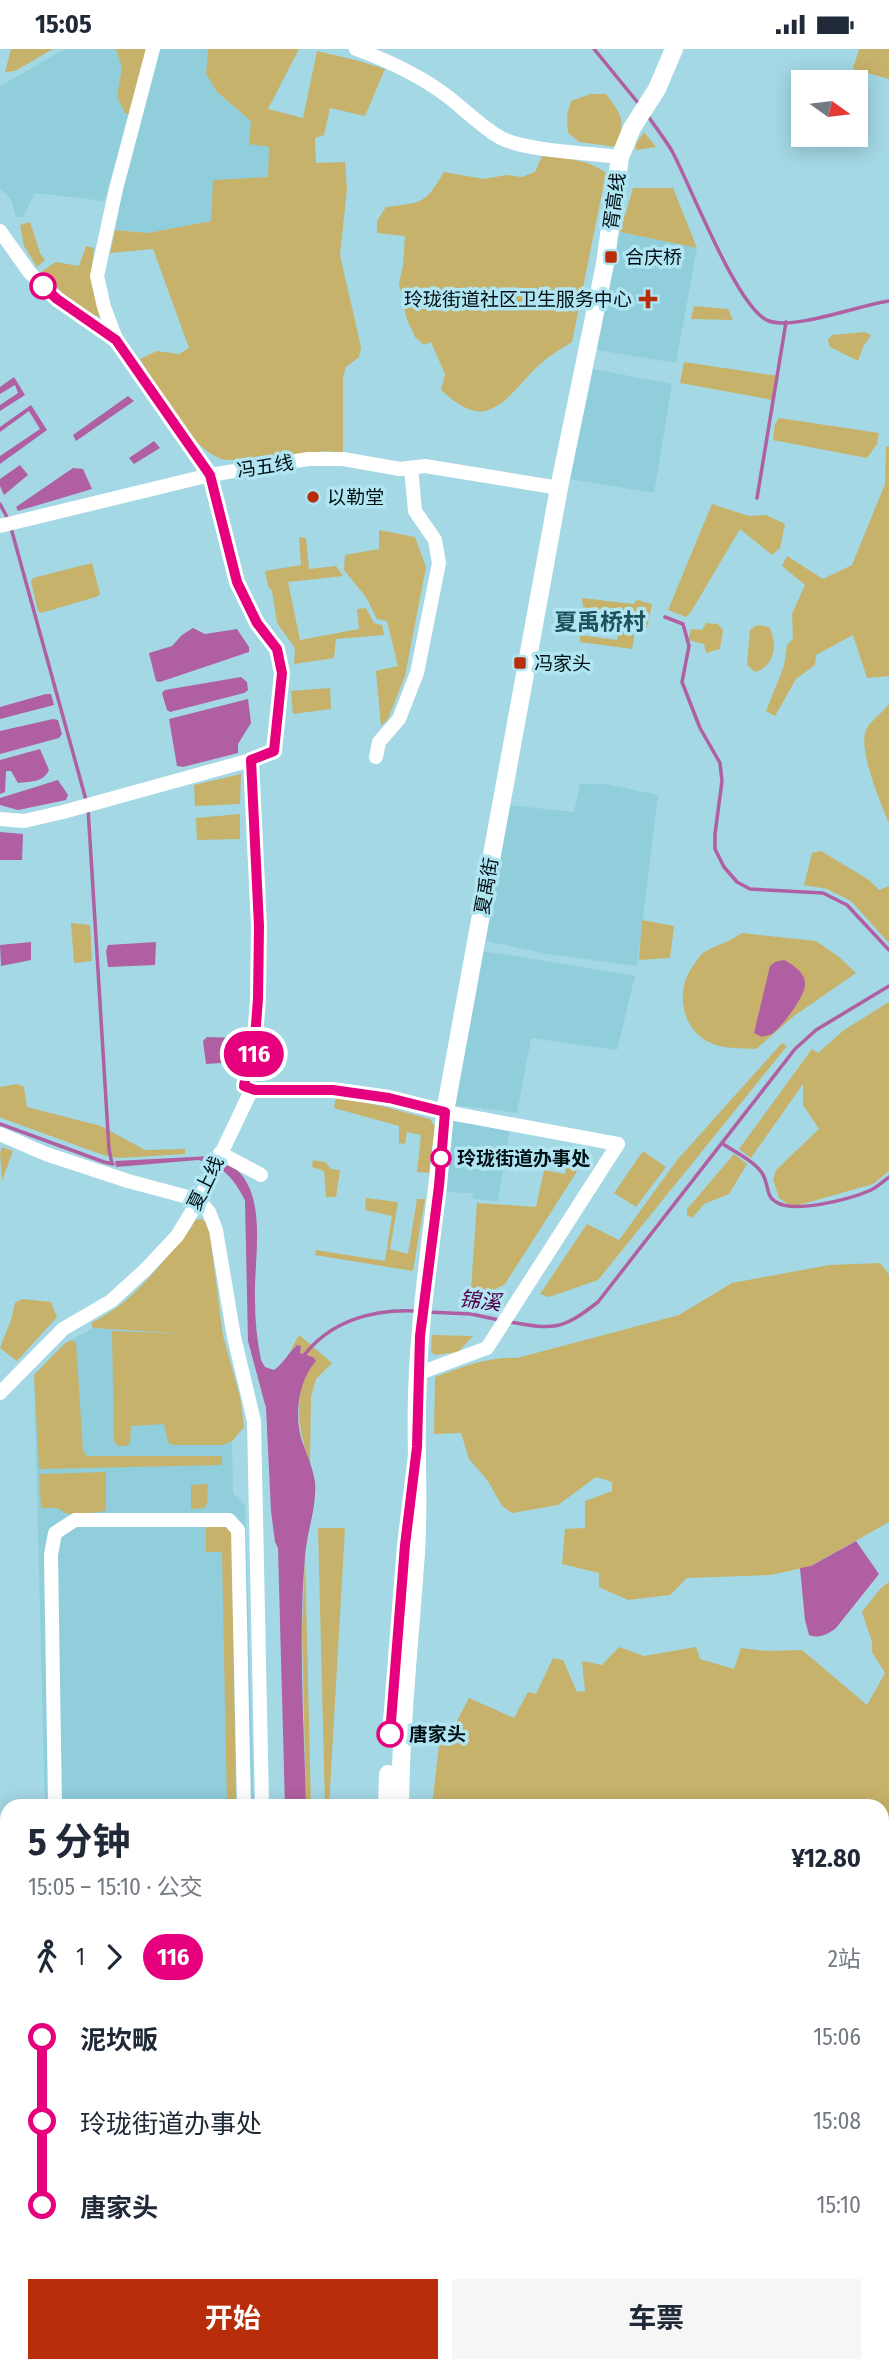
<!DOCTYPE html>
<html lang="zh">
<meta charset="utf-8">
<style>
body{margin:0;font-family:"Fira Sans Condensed","Noto Sans SC",sans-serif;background:#f6f6f7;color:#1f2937;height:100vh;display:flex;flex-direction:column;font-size:26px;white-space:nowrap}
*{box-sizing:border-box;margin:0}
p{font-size:23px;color:#747a83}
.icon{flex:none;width:38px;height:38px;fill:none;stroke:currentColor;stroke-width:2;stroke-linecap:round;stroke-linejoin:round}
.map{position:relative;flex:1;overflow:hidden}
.sheet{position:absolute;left:0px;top:1750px;width:889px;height:574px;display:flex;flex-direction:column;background:#fff;border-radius:21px 21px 0 0;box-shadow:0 4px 18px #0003}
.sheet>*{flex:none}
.badge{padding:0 14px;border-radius:23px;font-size:24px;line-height:46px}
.needle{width:46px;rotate:104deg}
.controls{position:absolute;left:791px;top:21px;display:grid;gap:14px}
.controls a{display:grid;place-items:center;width:77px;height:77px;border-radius:0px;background:#fff;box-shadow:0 4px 18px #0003;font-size:35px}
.map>.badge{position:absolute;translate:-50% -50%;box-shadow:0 0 0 4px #fff}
.legs{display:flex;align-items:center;gap:10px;height:77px;padding:0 28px;font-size:23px}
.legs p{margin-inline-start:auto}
.head{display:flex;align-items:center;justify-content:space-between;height:119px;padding:0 28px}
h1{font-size:38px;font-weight:700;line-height:52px}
.action{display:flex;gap:14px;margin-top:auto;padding:14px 28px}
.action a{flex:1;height:80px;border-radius:0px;background:#b82e0a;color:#fff;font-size:28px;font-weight:700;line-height:80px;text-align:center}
.action a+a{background:#f6f6f7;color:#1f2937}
ul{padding:0 28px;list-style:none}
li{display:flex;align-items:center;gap:24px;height:84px;font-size:26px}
li i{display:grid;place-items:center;width:10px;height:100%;margin:0 9px;background:currentColor}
li i::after{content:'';width:18px;height:18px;margin:-9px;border:5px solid;border-radius:50%;background:#fff}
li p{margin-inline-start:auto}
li:first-child i{background:linear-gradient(#0000 50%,currentColor 0)}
li:last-child i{background:linear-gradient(currentColor 50%,#0000 0)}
.status{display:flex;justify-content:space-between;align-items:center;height:49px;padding:0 35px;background:#fff;direction:ltr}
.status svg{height:19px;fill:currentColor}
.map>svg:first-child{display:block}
</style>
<div class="status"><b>15:05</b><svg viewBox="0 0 49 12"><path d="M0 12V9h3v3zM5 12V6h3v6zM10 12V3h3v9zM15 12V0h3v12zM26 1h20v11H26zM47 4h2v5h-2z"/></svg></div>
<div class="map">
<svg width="889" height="2324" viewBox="0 0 889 2324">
<rect width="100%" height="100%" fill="#a4d8e4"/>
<!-- built -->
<path fill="#90cedc" d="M65 0H116L122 18 117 48 130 66 104 152 35 144 23 168H16L11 150 0 140V37Z
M159 0H208L207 25 217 43 251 72 269 97 268 128 211 172 148 184 115 181 128 116Z
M620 183 697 199 676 314 597 301Z
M593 320 672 335 654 444 570 430Z
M580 735H606L658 746 637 917 547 905 486 892 507 756 574 763Z
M483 902 635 927 617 1001 531 989 517 1064 454 1056Z
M452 1070 510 1079 498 1152 473 1150 472 1144 443 1143Z
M93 1279 223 1287 240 1348 244 1378 232 1392 233 1444 245 1456 254 1757H45L34 1326 64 1295Z"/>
<!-- green -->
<path fill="#c7b26b" d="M11 0H53L15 22 5 23Z
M116 0H146L130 66 125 64 117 48 122 18Z
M208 0H299L268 60 303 69 317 2 359 12 385 20 365 67 330 59 324 86 315 89 316 114 345 113 347 140 340 206 361 298 359 308 346 318 343 328V404L326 402 235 411C230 411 224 411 219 409 188 396 158 339 140 310L157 302 179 305 189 299 153 200 110 204 115 181 148 184 211 172 213 131 268 128 269 98 249 95 251 72 217 43 206 25Z
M859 0H889V30L853 20Z
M591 45H606C623 67 625 72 617 98L579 93 568 84 567 66 571 52Z
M644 83 656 98 636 101V95Z
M542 107C564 109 588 110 606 124L572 293C559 301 547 308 536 319 521 333 506 357 485 362 469 365 452 351 441 341L445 325 431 293 424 296 415 288 406 268 399 234 403 217 405 187 377 184V172L386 158C424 153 424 156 444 123L484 130 506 126 522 128 535 123Z
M633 139H673L697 199 620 183Z
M30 173 40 204 45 211 37 218 24 197 20 176Z
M86 197 94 199 91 227 100 268C77 263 57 239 42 222L56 213 79 217Z
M694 257 728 260 733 271 691 270Z
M865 283 871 286 863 298 858 312 830 298 828 291 832 286Z
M684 313 778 327 773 351 680 334Z
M779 369 879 384 877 395 867 409 773 391 775 375Z
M889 397V627L867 629 853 586 816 606 815 616 796 630 775 667 766 662 784 617 787 596 793 590 792 565 805 536 782 517 787 507 823 530 852 516 885 435 886 398Z
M712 455 749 467 766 466 785 475 780 499 772 506 740 480 691 563 686 568 668 561Z
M379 481 415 488 426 518 405 627 388 670 381 677 376 622 398 617 387 572 377 570 366 548 344 521 345 506 379 500Z
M299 488 306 489 309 520 336 517 343 527 288 533 300 591 359 580 357 560 366 559 374 574 382 576 384 586 336 590 334 609 294 615 295 599 277 574 272 542 268 537 265 522 301 516Z
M92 514 100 545 96 548 41 564 38 562 31 533 33 529Z
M582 549 633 555 637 551 652 555 647 579 636 577 632 600 580 593V586L617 591 621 566 583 558Z
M706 574 718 575 723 581 720 600 706 604 704 595 688 591 691 580 702 581Z
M757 576 769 578C778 594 775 618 755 623L747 616 750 581Z
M330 639 331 660 293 665 291 642Z
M889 655V774C881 754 856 698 867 679 871 672 883 663 889 655Z
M241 725 240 755 195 757 194 736Z
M240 765V790L197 791 196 769Z
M821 802 869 831 879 841 889 837V894L851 852 827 840 804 836 812 804Z
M642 871 674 877 670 909 639 911Z
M71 874 90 876 92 912 74 914Z
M742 884 816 892 839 908 856 924 794 967 756 1000C743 999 725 1000 713 995 682 983 674 943 693 917 696 913 699 907 703 904 715 896 730 893 742 884Z
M889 953V1122L873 1135 792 1158 779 1149 773 1130 776 1121 819 1080 803 1056V1035L751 1109 739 1100 812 1000 818 1004 844 981Z
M782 994 787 997 598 1231 549 1248 540 1245 587 1175 619 1191 678 1110Z
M18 1035 24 1038 27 1058 101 1077 145 1101 185 1100V1105L119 1109 103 1106 4 1070 0 1068V1038Z
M336 1048 382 1057 430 1070 435 1077 429 1124 417 1123 421 1086 407 1083 405 1095 399 1094V1077L334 1059Z
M2 1098 13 1102 2 1132 0 1104Z
M572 1098 582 1099 576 1124 505 1235 494 1241 471 1240 477 1154 536 1158 544 1121 565 1125Z
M643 1102 666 1118 636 1158 614 1144Z
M734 1105 747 1115 729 1145 704 1155 692 1169 687 1166V1160Z
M313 1111 325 1113 331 1120 340 1121 336 1148H326L324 1122 312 1118Z
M366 1149 398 1153 390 1200 408 1205 417 1150H425L413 1222 315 1206 316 1201 385 1212 392 1167 365 1161Z
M201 1170 206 1173 210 1186 223 1287 240 1348 244 1378 232 1392 223 1396H174L168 1394 164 1375 131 1377 130 1395 125 1397H118L114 1392 112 1282 190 1285 93 1279 91 1274C134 1254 161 1214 191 1179L195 1171Z
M880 1214 889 1225V1473L811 1517 771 1526 687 1529 670 1546 628 1551 599 1538V1524L562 1515 565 1480 585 1479V1452L612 1442V1433L596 1428 558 1456 512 1464 502 1457 488 1432 469 1410 461 1384 434 1385 435 1328C460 1319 489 1307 517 1309L679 1266 732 1234 829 1216Z
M22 1250 51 1253 57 1268 17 1312 0 1299 11 1271 15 1254Z
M299 1286 332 1314 316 1330 311 1348 310 1414C298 1382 291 1340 315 1312L313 1308 300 1304 301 1297 297 1296 290 1302Z
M432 1286 473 1287 458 1303 436 1306 431 1303Z
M71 1291 76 1293 83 1402 87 1407H222V1416L39 1420 34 1326 64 1295Z
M106 1423V1462L73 1466 65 1464 58 1459H41L39 1425Z
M208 1435 207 1455 204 1459 191 1460V1436Z
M206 1476 230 1478 232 1489 236 1757H227L222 1503H206Z
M318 1479H345L329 1757H325Z
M305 1506 311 1757H306L302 1580Z
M889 1533V1869L882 1873V1757H432L439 1696 448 1689 469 1649 514 1669 528 1643 536 1645 553 1609 563 1611 577 1643 585 1642 582 1612 602 1616 619 1598 644 1607 696 1598 700 1610 734 1620 741 1599 767 1602 802 1601 867 1656 885 1624 872 1603V1593L862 1563 880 1540Z
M889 1885V2033L882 2029V1888Z
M0 1952 7 1954V2317H274V2324H0Z
M882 2098 889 2104V2322L887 2324H738L734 2317H882Z
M340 2317H431L430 2324H340Z
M450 2317H555L560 2324H449Z
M640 2317H713L718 2324H646Z"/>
<!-- water -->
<path fill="#b05fa2" d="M14 328 25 346 0 362V356L18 344 15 336 0 345V338Z
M128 347 134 352 76 392 73 386Z
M31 356 47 381 0 415V407L40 380 29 362 0 383V378Z
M154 392 160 399 134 415 129 409Z
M20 416 28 426 4 446 0 437V430Z
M73 419 83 420 92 440 18 462 16 458Z
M193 579 205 585 237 580 249 598V603L160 633 156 632 149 604 172 597 182 586Z
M241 628 247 633 248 641 244 644 170 663 167 661 162 644 165 641Z
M46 645H51L54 656 0 670V658Z
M248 650 251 674 238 695V704L183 718 177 717 169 670Z
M53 670 58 671 62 685 59 689 0 705V682Z
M40 700 49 721C43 734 31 732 18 734L11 722H6L5 743 0 745V711Z
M58 731 68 746 66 751 18 761 0 756V749Z
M0 783 23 785 22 811H0Z
M31 893V911L1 917 0 896Z
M156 893 155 916 108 918 106 902 108 896Z
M784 911C793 916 805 923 805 935 806 946 782 978 772 985 770 986 765 987 762 988L754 984 770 917 775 913Z
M207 988 239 989 236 1013 206 1015 203 992Z
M211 1107C275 1124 253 1203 255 1252 255 1272 257 1291 261 1311L265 1318 274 1321C284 1314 288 1304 297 1296L301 1297 300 1304 313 1308 316 1312C298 1331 294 1368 302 1392 307 1406 313 1419 315 1433 317 1458 307 1482 305 1507 298 1590 304 1674 306 1757H285L278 1499 275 1493 271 1462 266 1359 248 1292 245 1151C234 1130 223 1116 198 1111L116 1118 115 1112Z
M856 1492 879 1525 836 1579C828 1585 819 1590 809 1586L805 1571 800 1519 811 1517Z
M298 2317H327V2324H298Z"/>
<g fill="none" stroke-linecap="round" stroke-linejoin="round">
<!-- stream -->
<path stroke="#b05fa2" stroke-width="3.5" d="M594 0 639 55
M648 67C656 79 665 90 672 102 690 135 738 262 769 272 794 281 860 256 889 252
M757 449 786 273
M0 455 9 472
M11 479 86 751
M665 568 683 575 689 597 682 633 700 679 720 714 722 732 715 785V800L724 818 737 833 750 840 823 844 847 856 889 901
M88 759 109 1100 112 1115
M0 1075 104 1113 113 1115
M723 1095C735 1103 754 1112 762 1124 769 1134 765 1147 776 1153 794 1165 851 1150 871 1141 877 1138 884 1132 889 1128
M427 1263 471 1265 499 1271
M510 1273C555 1281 562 1281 598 1253L795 1000 816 981 889 937
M302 1309C329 1272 372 1260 416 1262
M0 1917 7 1920"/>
<!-- minor -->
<path stroke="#fff" stroke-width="14" d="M356 0C389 12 419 26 447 47 463 59 486 82 503 90 529 102 589 104 620 108
M0 182 30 224 57 250 116 291 210 426 237 533 257 574 277 600 282 624 273 702 251 711 63 763 24 772 0 770
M116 290 104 258 97 227 116 140 153 0
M0 477 210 426 308 410H343L400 420 425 417 559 439
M376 708 379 693 399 670 417 624 439 514 435 491 415 462 411 419
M251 711 259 877 258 950 253 1014 248 1015 244 1037 255 1041
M0 1085 46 1105 128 1132 199 1151 209 1163 216 1181 234 1288 254 1372 262 1757
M220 1104 261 1126
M0 1344 63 1280 111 1252 145 1221 177 1187 199 1151 249 1046 255 1041H333L389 1050 445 1063 618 1095 487 1299 417 1325
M55 1757 51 1506 55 1484 75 1471H229L238 1481 244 1757
M882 1881 889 1878
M0 1937 7 1939
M722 2317 726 2324
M438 2324 439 2317"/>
<!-- major -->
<path stroke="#fff" stroke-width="18" d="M387 1757 388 1725
M400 1757C401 1672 410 1588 416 1503 420 1443 414 1382 418 1322 422 1235 438 1150 445 1063L559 439 605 215 620 108 632 79 657 40 674 0
M615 2317 621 2324
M633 2317 638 2324"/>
</g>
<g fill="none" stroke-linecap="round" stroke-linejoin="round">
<defs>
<path id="line-1" d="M43 237 57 250 116 291 210 426 237 533 257 574 277 600 282 624 274 702 251 711 259 877 258 950 253 1014 248 1015 244 1037 255 1041H333L389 1049 445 1063 439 1137 420 1287 417 1398 405 1496 390 1685"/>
</defs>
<!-- line-1 casing -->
<use href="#line-1" stroke="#fff" stroke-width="16"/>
<!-- line-1 -->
<use href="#line-1" stroke="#e6007e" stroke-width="10"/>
</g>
<!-- markers -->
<g fill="#b82e0a" stroke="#b1e5f2" stroke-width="2.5">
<rect x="604" y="201" width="14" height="14" rx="3.5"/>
<path d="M644.5 239.5h7v7h7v7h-7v7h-7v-7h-7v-7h7z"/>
<circle cx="313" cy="448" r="7"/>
<rect x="513" y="607" width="14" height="14" rx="3.5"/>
</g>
<g fill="#fff" stroke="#e6007e" stroke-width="3.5">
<circle cx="43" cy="237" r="12"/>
<circle cx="441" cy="1109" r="9"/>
<circle cx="390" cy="1685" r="12"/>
</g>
<g text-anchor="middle" stroke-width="7" stroke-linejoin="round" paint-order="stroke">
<!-- street labels -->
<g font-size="19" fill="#001014" stroke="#b1e5f2">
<text transform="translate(614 152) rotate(-82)" y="7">胥高线</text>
<text transform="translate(265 417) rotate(-9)" y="7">冯五线</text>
<text transform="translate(486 837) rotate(-80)" y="7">夏禹街</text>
<text transform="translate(205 1134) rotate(-64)" y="7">夏上线</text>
</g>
<!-- poi labels -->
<g font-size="19" fill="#001014" stroke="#b1e5f2" text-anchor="start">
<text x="625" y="215">合庆桥</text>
<text x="632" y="257" text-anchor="end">玲珑街道社区卫生服务中心</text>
<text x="327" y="455">以勒堂</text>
<text x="534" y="621">冯家头</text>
</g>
<!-- stop labels -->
<g font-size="19" font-weight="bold" fill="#001014" stroke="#b1e5f2" text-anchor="start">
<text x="457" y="1116">玲珑街道办事处</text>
<text x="409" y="1692">唐家头</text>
</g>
<!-- water labels -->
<g font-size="21" font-style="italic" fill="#500047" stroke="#b1e5f2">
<text transform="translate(480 1252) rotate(6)" y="7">锦溪</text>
</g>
<!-- quarter labels -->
<g font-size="23" font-weight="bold" fill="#1f515c" stroke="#b1e5f2">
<text x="600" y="581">夏禹桥村</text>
</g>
</g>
</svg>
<div class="controls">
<a><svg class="needle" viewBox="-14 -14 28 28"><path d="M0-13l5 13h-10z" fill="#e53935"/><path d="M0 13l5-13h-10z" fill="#747a83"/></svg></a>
</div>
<b class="badge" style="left:254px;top:1005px;background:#e6007e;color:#fff">116</b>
<section class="sheet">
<div class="head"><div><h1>5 分钟</h1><p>15:05 – 15:10 · 公交</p></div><b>¥12.80</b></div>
<div class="legs"><svg class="icon" aria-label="walk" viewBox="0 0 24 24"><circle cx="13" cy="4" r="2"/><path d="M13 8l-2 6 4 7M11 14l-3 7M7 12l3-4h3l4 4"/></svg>1<svg class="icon" aria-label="forward" viewBox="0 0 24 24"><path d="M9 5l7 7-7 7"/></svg><b class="badge" style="background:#e6007e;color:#fff">116</b><p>2站</p></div>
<ul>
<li><i style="color:#e6007e"></i><b>泥坎畈</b><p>15:06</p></li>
<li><i style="color:#e6007e"></i><span>玲珑街道办事处</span><p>15:08</p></li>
<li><i style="color:#e6007e"></i><b>唐家头</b><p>15:10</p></li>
</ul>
<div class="action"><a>开始</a><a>车票</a></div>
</section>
</div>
